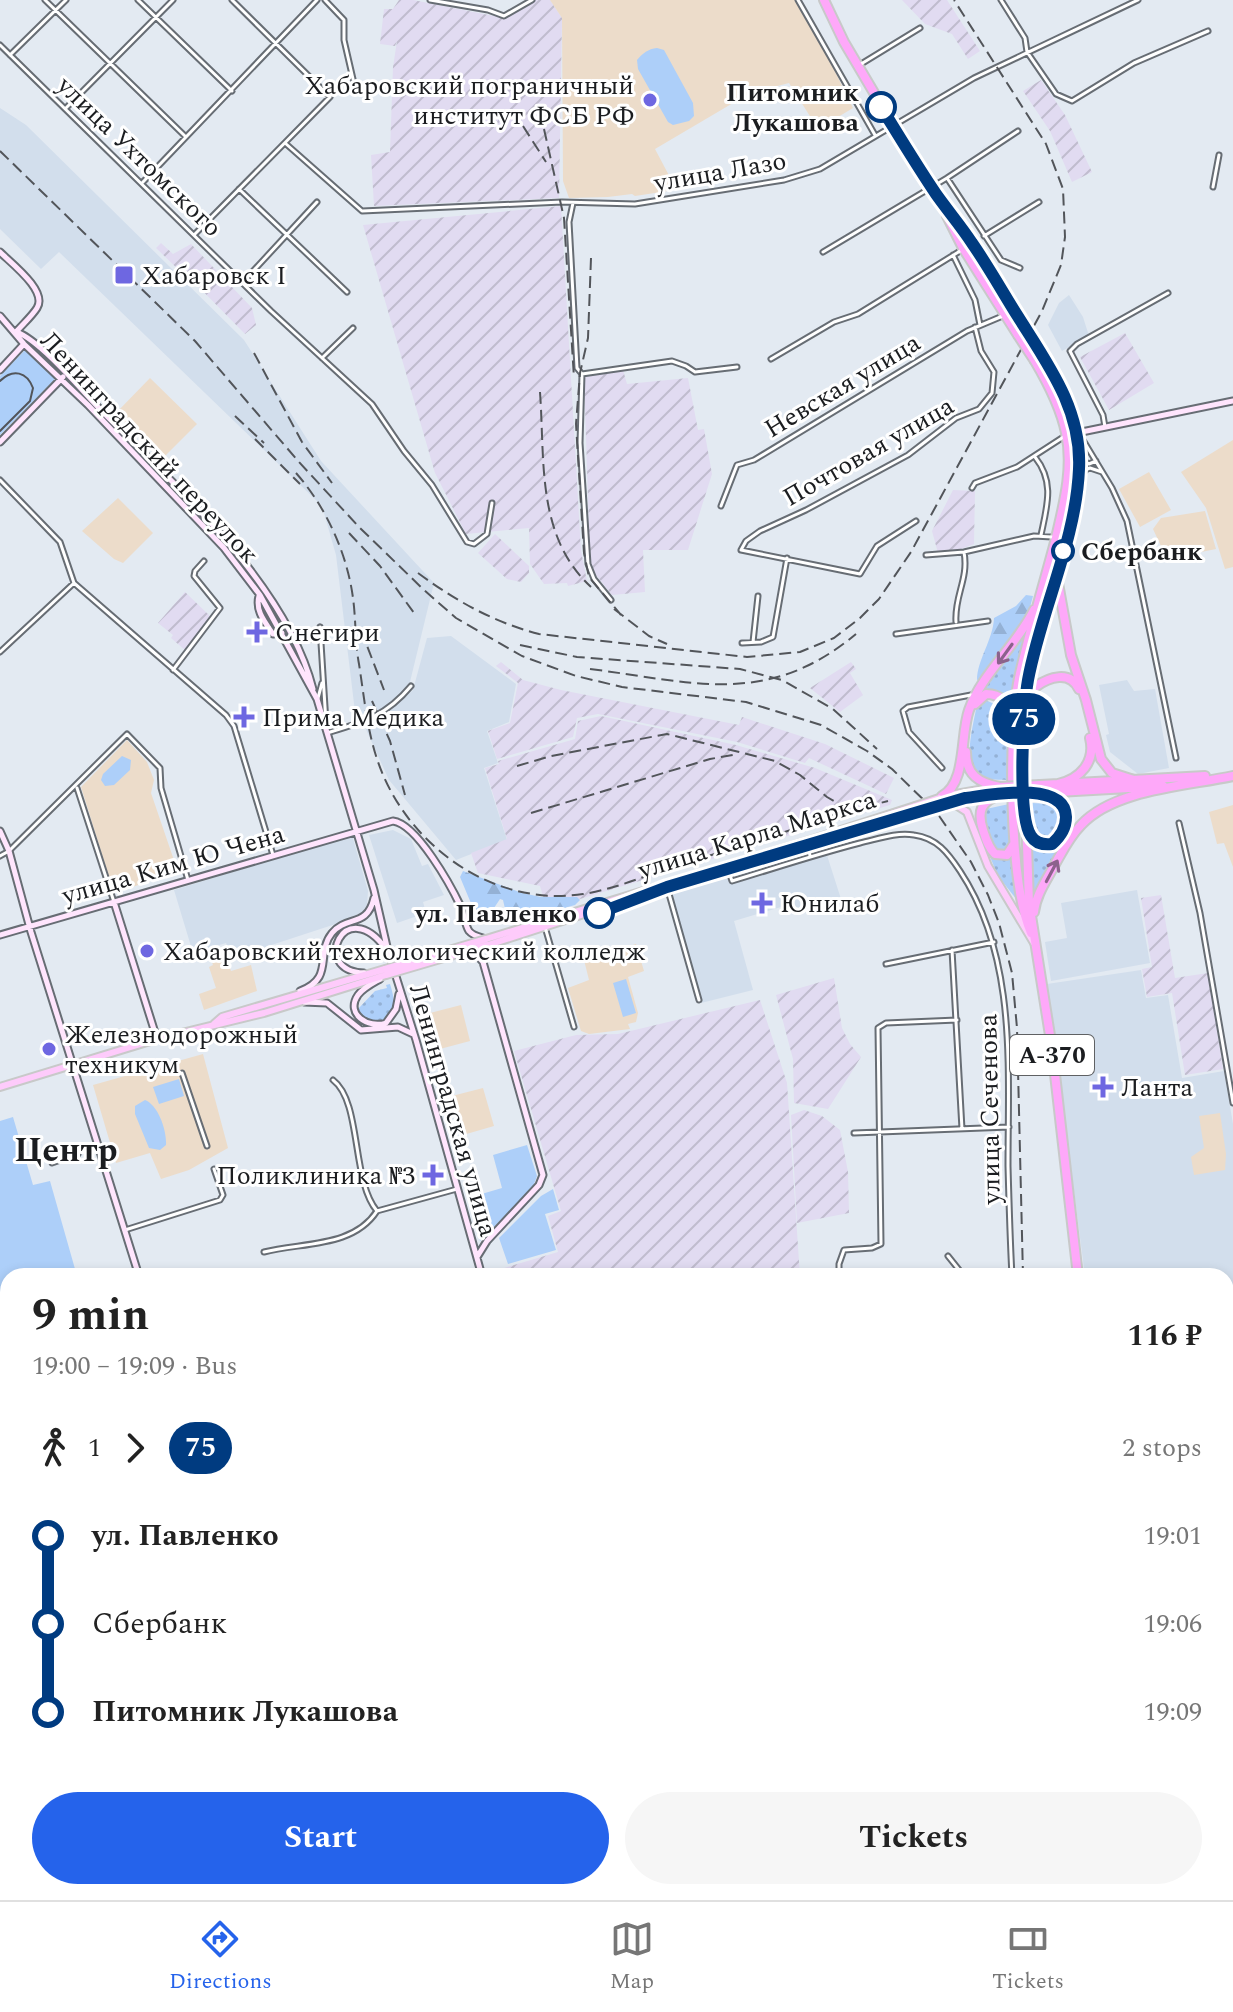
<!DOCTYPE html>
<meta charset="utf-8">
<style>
body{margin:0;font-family:Spectral,serif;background:#f6f6f6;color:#222;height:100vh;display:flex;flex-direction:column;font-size:30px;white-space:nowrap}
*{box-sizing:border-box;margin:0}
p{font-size:26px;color:#767676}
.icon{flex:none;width:44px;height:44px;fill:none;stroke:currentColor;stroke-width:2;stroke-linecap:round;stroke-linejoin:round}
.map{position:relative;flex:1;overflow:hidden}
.details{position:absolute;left:0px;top:1268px;width:1234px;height:632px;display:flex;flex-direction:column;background:#fff;border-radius:24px 24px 0 0;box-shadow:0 4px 12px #0003}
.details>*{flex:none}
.badge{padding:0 16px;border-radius:26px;font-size:28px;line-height:52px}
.map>.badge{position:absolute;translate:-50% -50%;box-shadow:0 0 0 4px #fff}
.legs{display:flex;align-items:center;gap:12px;height:88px;padding:0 32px;font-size:26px}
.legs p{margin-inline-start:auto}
.head{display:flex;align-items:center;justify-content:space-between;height:136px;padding:0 32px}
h1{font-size:44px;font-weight:700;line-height:60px}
.primary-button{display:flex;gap:16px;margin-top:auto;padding:16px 32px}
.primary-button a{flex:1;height:92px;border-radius:48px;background:#2563eb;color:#fff;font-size:32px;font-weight:700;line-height:92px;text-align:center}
.primary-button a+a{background:#f6f6f6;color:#222}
ul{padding:0 32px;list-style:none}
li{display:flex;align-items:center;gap:28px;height:88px;font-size:30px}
li i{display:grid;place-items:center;width:12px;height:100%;margin:0 10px;background:currentColor}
li i::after{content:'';width:20px;height:20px;margin:-10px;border:6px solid;border-radius:50%;background:#fff}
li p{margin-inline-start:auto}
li:first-child i{background:linear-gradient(#0000 50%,currentColor 0)}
li:last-child i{background:linear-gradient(currentColor 50%,#0000 0)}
.tabs{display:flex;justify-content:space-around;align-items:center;height:112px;border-top:2px solid #e0e0e0;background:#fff;font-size:22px;color:#767676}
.tabs a{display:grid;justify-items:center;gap:4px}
.tabs .current{color:#2563eb}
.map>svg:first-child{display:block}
</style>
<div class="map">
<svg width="1233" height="1900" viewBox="0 0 1233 1900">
<defs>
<pattern id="industrial-furrows" width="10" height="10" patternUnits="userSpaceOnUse" patternTransform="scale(2)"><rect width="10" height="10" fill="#e1dbf1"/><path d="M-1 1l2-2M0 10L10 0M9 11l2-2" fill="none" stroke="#c0bcce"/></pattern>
<pattern id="grass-dots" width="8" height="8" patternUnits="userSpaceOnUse" patternTransform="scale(2)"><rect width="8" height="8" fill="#adcff9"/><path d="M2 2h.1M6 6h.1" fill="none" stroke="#94b1d5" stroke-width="1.8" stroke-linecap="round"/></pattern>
<pattern id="forest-firs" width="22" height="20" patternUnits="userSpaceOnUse" patternTransform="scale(2)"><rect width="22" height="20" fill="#adcff9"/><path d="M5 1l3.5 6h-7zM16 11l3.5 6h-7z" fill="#94b1d5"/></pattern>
</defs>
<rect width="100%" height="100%" fill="#e3eaf2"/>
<!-- built -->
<path fill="#d2deec" d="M0 108 26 125 244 340 321 461 434 583 409 686 379 713 356 720 336 555 322 506 59 252 41 269 0 229Z
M1069 295 1083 317 1089 336 1062 351 1048 325 1059 303Z
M451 636 516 684 509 722 487 731 498 763 484 768 507 840 456 860 389 780 364 725 384 716 413 690 427 638Z
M1127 680 1134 691 1155 689 1169 768 1138 774 1110 752 1106 735 1109 734 1099 685Z
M393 830 411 839 422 866 428 864 444 895 423 902 426 913 397 923 369 835Z
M352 835 368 891 367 905 360 916 232 958 226 943 193 953 174 890Z
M825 849 841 899 795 914 791 904 734 921 753 990 701 1003 670 895Z
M1137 890 1150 963 1051 981 1045 942 1067 938 1061 903Z
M1141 970 1146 998 1168 995 1182 1078 1224 1071 1233 1124V1442L1226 1443V1276H1085L1047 984Z
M1233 1450V1589H1226V1451Z
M1233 1625V1795L1231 1796 1233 1812V1900H1155V1892H1226V1626Z"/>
<!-- industrial -->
<path fill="url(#industrial-furrows)" d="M399 0H413L504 18 535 0H550L562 18 559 198 374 206 371 155 390 152 393 67 397 41 395 46 380 44 384 9H393Z
M902 0H947L980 51 968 59 952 34 925 24Z
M1041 80 1065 115 1092 172 1072 182 1050 131 1023 91Z
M561 206 581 551 587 581 568 586 567 583 544 584 530 564 529 528 466 534 435 473 363 225Z
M161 243 173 254 191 244 252 308 256 325 245 334 189 277 185 276 156 248Z
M1125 333 1154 383 1109 410 1080 357Z
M623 370 627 384 688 378 698 430 704 429 712 474 688 550H643L645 592 612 595 596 575 590 563 584 375Z
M953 490 975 491 974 544 956 551 938 553 932 531Z
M495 534 529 566V573L521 582 507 579 478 553Z
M185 592 211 617 185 650 171 638 173 635 158 623Z
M501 662 523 680 561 690 739 725 742 717 825 744 894 778 886 794 809 758 805 763 737 742 598 714 577 718 573 737 497 759 488 731 510 723 518 683 496 666Z
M851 662 856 669 850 673 863 695 840 712 810 688Z
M601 716 736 745 815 768 892 800 890 805 547 909 540 886 478 873 471 853 507 839 485 768 499 764 498 761 575 739 578 721Z
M1161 895 1175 978 1208 973 1223 1069 1185 1075 1172 993 1147 997 1142 969 1152 967 1141 898Z
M834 978 842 1028 850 1044 861 1057 828 1109 794 1103 793 1059 776 995Z
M760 1000 787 1083 800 1276H506L504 1268 558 1252 548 1216 561 1211 514 1051 576 1035 618 1034Z
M804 1110 822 1116 840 1130 848 1172 849 1213 797 1223 791 1115Z"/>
<!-- education -->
<path fill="#ecdcca" d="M550 0H796L820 41 853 108 818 129 789 83 750 93 655 149 673 183 668 191 635 196 632 194 608 197 569 198 563 181 562 18Z
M150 378 197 424 161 460 116 413Z
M1233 440V567L1225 569 1206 508 1181 472Z
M1149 472 1171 510 1140 527 1119 489Z
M118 498 153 533 123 563 114 559 82 531Z
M1205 511 1216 549 1167 559 1153 529 1161 518Z
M127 740 147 762 154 780 151 793 178 872 114 893 81 787Z
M1233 805V867L1224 843 1217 844 1209 812Z
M636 944 644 971 628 977 638 1013 636 1022 628 1024 630 1029 589 1034 581 1031 568 988 589 980 584 960Z
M225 955 231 971 251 965 257 991 204 1010 199 994 216 988 209 967 213 965 211 959Z
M461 1005 470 1041 440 1049 430 1013Z
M203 1054 228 1148 189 1170 161 1179 150 1153 116 1163 93 1085Z
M483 1088 494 1126 463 1135 452 1096Z
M1220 1113 1226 1154 1225 1170 1194 1175 1191 1157 1204 1148 1199 1116Z"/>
<!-- grass -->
<path fill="url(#grass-dots)" d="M1024 633 1009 702 980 693Z
M986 701C1015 706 1007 757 1008 780 999 779 989 781 981 777 961 767 973 727 976 709Z
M1032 803 1050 804 1059 808 1061 827 1049 841H1042L1033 834Z
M1009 804 1011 848 1004 853C988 850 981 823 986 809Z
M1032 845 1058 854 1034 896Z
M988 852C995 860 1003 860 1012 854L1017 900 998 876Z
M390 984C398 1008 396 1027 365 1020L358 1009 375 991 387 988 386 985Z"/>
<!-- forest -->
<path fill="url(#forest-firs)" d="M1026 595 1033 596 1029 611 980 679 977 680C977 660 993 640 994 618L1016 606Z
M463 871 522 893 541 897H577L580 900 575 905 511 923 508 922 503 900 500 899 494 908 482 912 478 920 460 877Z"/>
<!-- green -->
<path fill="#adcff9" d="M657 48 664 50 693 103 694 116 689 121 673 125 668 122 638 69 637 60C643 53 648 49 657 48Z
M26 349 56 378 0 435V376Z
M122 756 131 760 130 770 114 785 105 786 101 780 103 774Z
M626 979 636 1013 623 1017 613 983Z
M179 1079 184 1096 159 1104 153 1087Z
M145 1100C158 1105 167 1130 166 1145L160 1150 149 1148 135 1114V1106Z
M13 1117 33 1185 50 1181 77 1276H8V1459L0 1461V1121Z
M527 1145 537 1176 533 1187 480 1241 468 1198 502 1188 493 1155Z
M553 1189 559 1210 545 1214 556 1250 508 1264 499 1238 541 1196Z"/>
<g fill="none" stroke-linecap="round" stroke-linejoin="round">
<defs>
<path id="street" d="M45 0 186 137
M138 0 232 91
M325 0 344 20V40L353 79
M430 0 488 10 504 16 532 0
M798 0 875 135
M1001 0 1025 38 1027 52 1056 94 1072 101 1134 63 1208 31
M0 45 271 311 372 404 404 451 432 485 467 542 474 544 487 534 492 503
M10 55 66 0
M861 64 920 28
M66 108 173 0
M285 143 362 211 562 202 635 204 784 180 820 169 974 78 1138 0
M947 178 1001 260 1020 268
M143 182 317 0
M1213 187 1219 155
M239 189 347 292
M573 203 569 222 577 368 582 374 580 443 588 564 594 579 611 600
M195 234 330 97 232 0
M984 236 1039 202
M823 252 947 178 1018 131
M953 255 975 300 980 325
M243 282 317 202
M322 358 353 328
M771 359 834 322 858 314 973 243
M582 374 672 361 686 366 695 372 737 367
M1105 427 1103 415 1070 351 1077 344 1168 293
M1080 435 1112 488 1127 521 1176 758
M1035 457C1055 482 1047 506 1041 535
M1082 460 1089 464 1096 461
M1081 479 1085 470 1090 468 1102 472
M0 480 60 542 74 583 226 715 234 726 273 855
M972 488 975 483 1017 467 1065 436
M721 506 737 465 754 460 967 331 1005 315
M916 521 877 546 860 574 741 550 746 541 760 531 806 510 908 455 956 418 979 409 992 393 994 372 981 351 975 327
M926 555 964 552 1034 536 1052 537
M956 622C954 596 969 579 964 552
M320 627 326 723
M896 634 988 621
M294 637 303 640 311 639 320 627
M753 642 758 596
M742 643 761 642 773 637 787 558
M0 652 74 583
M173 670 220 608 194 576 195 571 204 561
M318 698 322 683
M327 733C364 722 386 716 411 686
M942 768 909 732 903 711 908 707 971 695
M77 788 114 902
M1179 823 1200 913 1233 1103
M808 844 810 856
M0 856 9 851 127 734 160 768 161 788 188 880
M728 869 732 881C775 868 817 854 860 843 878 839 896 832 914 835 937 838 948 853 960 871 1017 957 1008 1067 1008 1166 1009 1203 1010 1239 1012 1276
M667 887 699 1000
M545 927 574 1027
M952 950 962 1129
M886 964 994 942
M182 1073 207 1146
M333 1080C362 1102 351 1180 377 1211
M854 1133 1009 1127
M51 1160 49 1155 76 1146
M52 1163 78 1154
M125 1230 220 1200 223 1195 214 1169
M264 1252C302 1242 353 1248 377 1211L457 1189
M948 1256 964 1276
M839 1276V1264L844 1250 872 1248 881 1244 878 1028 886 1023 957 1020
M0 1559 8 1557
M61 1892 63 1900
M461 1892 462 1900
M627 1892 629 1900
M1027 1892 1028 1900"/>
<path id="secondary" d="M0 252C11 263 48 291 37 308 32 316 23 324 16 332
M0 316 24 344 88 405 224 548 260 595 317 699 374 890 388 951 416 1040 482 1276
M17 332C41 342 78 386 97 406 172 483 286 583 313 689
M0 370 24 344
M1067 435 1233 401
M0 442 63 377
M259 596C255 611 265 622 273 634L282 633
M0 831 9 851 31 932 139 1276
M114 902 157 1039
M0 935 393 821C417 824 451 886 461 907 464 914 465 925 469 931 473 936 480 937 486 939
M465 952 476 954 483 962 543 1175 539 1185 487 1241 477 1257
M364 973C309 971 345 892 386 949
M380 979C373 983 363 988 358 995 345 1014 368 1029 386 1023L396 1009 399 994
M300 991C335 978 315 954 332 933 347 915 367 928 374 898
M304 1002 327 1003 361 1030 398 1027 413 1034
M1226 1447 1233 1446
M0 1467 8 1465
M0 1675 8 1672
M0 1811 8 1808
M268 1892V1900
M696 1892 707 1900
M707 1892 718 1900"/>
<path id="primary" d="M944 796 996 787
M950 801 967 812 988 866 1034 943
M951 801 995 795
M843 833 917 811
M486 939 807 841 915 806
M488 945 649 893
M214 1024 222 1017 385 969
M0 1087 157 1039 264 1013 386 975"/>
<path id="highway" d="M824 0 844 42 893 125 936 194 973 243 1024 326
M947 216 963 248 1018 335
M1040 351C1075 406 1086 442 1074 507L1029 677 1024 711V757L1029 903 1052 1048 1078 1276
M1058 583 1071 655 1086 700 1101 759 1112 773 1137 781
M1027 703 1035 687C1049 677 1070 670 1079 689
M975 704 986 694C1002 694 1009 704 1011 718
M966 752C966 775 979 783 1000 787
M1058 784C1080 779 1096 762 1090 738
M1040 785 1205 776
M1040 793 1163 786
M1000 795C981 801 977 811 983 830 986 839 988 847 995 854L1007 855 1014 844
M942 796C967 783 960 735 969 710 982 673 1017 645 1034 610
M1028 830C1032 840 1040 847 1052 844 1069 829 1072 804 1048 794
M1034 912C1036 895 1046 881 1054 866 1062 852 1069 837 1081 825 1114 789 1187 786 1233 776
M1031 933C1009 883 1008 732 1019 678 1029 633 1043 587 1055 542 1063 507 1074 469 1066 433 1061 408 1048 383 1035 361
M1147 1892 1148 1900"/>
</defs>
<!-- street casing -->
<use href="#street" stroke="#676d74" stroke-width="7"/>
<!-- secondary casing -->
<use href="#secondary" stroke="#676d74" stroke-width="9"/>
<!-- primary casing -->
<use href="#primary" stroke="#c8c9c9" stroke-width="10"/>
<!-- highway casing -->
<use href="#highway" stroke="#c8c9c9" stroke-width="12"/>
<!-- street -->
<use href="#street" stroke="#fff" stroke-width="3"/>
<!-- secondary -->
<use href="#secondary" stroke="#ffe5fd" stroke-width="5"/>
<!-- primary -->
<use href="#primary" stroke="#fecbfb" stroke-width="6"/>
<!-- highway -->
<use href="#highway" stroke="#fea8f9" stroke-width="8"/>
<!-- tram -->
<path stroke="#52555a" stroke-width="2" d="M0 381C13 368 27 372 33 388L30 401 0 431"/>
<!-- rail -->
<path stroke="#52555a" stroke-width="2" stroke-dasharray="12 6" stroke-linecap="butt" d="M523 126 546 162
M544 129 564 218 574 378
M0 151 195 341 299 462 359 527 424 590 456 618 522 656 576 676 622 687 746 702 821 725 867 751 892 769 937 813 971 862 988 895 999 923 1012 973 1017 1028 1023 1276
M591 258 588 338 580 373 576 424 584 553 589 577 621 615
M254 353 302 442 332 483
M540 392C545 461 536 536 591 587
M235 416 264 443
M255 439 300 484
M296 473C326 507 347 553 353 598 356 620 355 643 359 664 364 696 367 729 377 759 405 844 492 908 583 894 610 890 637 879 664 870 708 856 753 842 797 828L818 819 888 801
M349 533 380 566 414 613
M418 573C456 601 493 622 539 634L747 657 800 652 834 638 860 618 879 599 911 552 1042 311 1061 265 1065 237 1063 189 1046 144 954 0
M614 609 649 636 667 644
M361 630 384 690
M520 645 577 657 740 669 782 680 833 709 877 749
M590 669C694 682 767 708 856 634
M372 701 390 741 405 795
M517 766 551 756 667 734 775 761 800 775 827 797 839 804 856 807
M531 813 710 759 738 754
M1044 1892 1045 1900"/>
<defs>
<path id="primary-bridge" d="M915 806 939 798
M917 811 943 803
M385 969 486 939
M386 975 488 945"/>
<path id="highway-bridge" d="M1024 326 1040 351
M1018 335 1035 361
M1000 787 1040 785
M1000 795 1040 793"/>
</defs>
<!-- primary-bridge casing -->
<use href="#primary-bridge" stroke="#c8c9c9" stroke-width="10" stroke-linecap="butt"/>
<!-- highway-bridge casing -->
<use href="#highway-bridge" stroke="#c8c9c9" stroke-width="12" stroke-linecap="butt"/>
<!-- primary-bridge -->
<use href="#primary-bridge" stroke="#fecbfb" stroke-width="6"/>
<!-- highway-bridge -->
<use href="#highway-bridge" stroke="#fea8f9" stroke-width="8"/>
</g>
<!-- one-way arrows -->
<defs><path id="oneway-shaft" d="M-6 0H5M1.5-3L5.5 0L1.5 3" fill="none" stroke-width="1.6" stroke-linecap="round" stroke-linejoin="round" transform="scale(2)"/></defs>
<g stroke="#8c628c">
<use href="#oneway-shaft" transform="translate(1005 654) rotate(126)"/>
<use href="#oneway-shaft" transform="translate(1052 871) rotate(-62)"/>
</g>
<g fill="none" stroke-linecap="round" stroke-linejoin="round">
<defs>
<path id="line-1" d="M599 913 667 887 965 798C989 795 1065 780 1066 817 1066 828 1060 837 1052 844 1044 845 1036 844 1031 836 1017 816 1023 707 1028 680 1041 610 1076 541 1079 469 1082 409 1047 363 1017 315 1002 291 988 266 972 243 961 226 948 211 936 194 917 166 899 136 881 107"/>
</defs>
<!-- line-1 casing -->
<use href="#line-1" stroke="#fff" stroke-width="18"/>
<!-- line-1 -->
<use href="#line-1" stroke="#003b80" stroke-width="12"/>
</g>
<!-- markers -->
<g fill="#6e67e1" stroke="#fff" stroke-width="3">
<circle cx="650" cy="100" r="8"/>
<rect x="114" y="265" width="20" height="20" rx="4"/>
<path d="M253 620h8v8h8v8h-8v8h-8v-8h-8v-8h8z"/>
<path d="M240 705h8v8h8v8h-8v8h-8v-8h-8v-8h8z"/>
<path d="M758 891h8v8h8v8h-8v8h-8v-8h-8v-8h8z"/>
<circle cx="147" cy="951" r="8"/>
<circle cx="49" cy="1049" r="8"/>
<path d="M1099 1075h8v8h8v8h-8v8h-8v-8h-8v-8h8z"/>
<path d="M429 1163h8v8h8v8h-8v8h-8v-8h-8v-8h8z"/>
</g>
<g fill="#fff" stroke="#003b80" stroke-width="4">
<circle cx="881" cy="107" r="14"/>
<circle cx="1063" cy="551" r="10"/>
<circle cx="599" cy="913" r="14"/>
</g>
<g text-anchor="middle" stroke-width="6" stroke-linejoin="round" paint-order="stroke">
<!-- shield labels -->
<rect fill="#fff" stroke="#5f6163" stroke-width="2" x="1010" y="1035" width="84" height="40" rx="6"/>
<g font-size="24" font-weight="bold" fill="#1b1d20">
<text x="1052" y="1063">А-370</text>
</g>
<!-- poi labels -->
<g font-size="26" fill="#1b1d20" stroke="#fff" text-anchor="start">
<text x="634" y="94" text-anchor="end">Хабаровский пограничный<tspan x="634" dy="30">институт ФСБ РФ</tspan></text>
<text x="142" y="284">Хабаровск I</text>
<text x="275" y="641">Снегири</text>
<text x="262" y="726">Прима Медика</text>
<text x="780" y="912">Юнилаб</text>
<text x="163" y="960">Хабаровский технологический колледж</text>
<text x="65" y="1043">Железнодорожный<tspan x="65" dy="30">техникум</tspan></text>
<text x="1121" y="1096">Ланта</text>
<text x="415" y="1184" text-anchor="end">Поликлиника №3</text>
</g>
<!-- stop labels -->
<g font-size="26" font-weight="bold" fill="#1b1d20" stroke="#fff" text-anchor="end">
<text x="859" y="101">Питомник<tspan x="859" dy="30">Лукашова</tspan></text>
<text x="1081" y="560" text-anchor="start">Сбербанк</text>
<text x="577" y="922">ул. Павленко</text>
</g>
<!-- street labels -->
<g font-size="26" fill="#1b1d20" stroke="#fff">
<text transform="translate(140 156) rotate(44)" y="9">улица Ухтомского</text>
<text transform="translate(720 171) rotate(-10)" y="9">улица Лазо</text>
<text transform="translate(842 385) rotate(-31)" y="9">Невская улица</text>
<text transform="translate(150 447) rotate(47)" y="9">Ленинградский переулок</text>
<text transform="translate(868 451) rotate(-30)" y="9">Почтовая улица</text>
<text transform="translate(757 834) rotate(-17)" y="9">улица Карла Маркса</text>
<text transform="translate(173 864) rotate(-16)" y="9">улица Ким Ю Чена</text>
<text transform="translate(989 1109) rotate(-91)" y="9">улица Сеченова</text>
<text transform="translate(454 1110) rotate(74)" y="9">Ленинградская улица</text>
</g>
<!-- district labels -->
<g font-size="34" font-weight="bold" fill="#1b1d20" stroke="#fff">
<text x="66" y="1161">Центр</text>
</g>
</g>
</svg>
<b class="badge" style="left:1024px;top:719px;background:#003b80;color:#fff">75</b>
<section class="details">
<div class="head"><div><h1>9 min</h1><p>19:00 – 19:09 · Bus</p></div><b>116 ₽</b></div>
<div class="legs"><svg class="icon" aria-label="walk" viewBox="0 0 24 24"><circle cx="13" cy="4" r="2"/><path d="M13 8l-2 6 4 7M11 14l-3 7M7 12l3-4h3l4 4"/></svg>1<svg class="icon" aria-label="forward" viewBox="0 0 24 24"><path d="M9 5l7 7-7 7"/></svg><b class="badge" style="background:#003b80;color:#fff">75</b><p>2 stops</p></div>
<ul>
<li><i style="color:#003b80"></i><b>ул. Павленко</b><p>19:01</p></li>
<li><i style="color:#003b80"></i><span>Сбербанк</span><p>19:06</p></li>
<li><i style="color:#003b80"></i><b>Питомник Лукашова</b><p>19:09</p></li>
</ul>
<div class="primary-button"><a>Start</a><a>Tickets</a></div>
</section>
</div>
<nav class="tabs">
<a class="current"><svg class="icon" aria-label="directions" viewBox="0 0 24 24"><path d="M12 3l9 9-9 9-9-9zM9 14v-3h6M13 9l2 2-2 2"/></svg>Directions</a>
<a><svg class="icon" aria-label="map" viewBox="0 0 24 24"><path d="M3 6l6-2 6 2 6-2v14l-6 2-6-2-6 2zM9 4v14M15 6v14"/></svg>Map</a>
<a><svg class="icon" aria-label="tickets" viewBox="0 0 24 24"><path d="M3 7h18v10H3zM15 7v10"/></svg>Tickets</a>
</nav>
